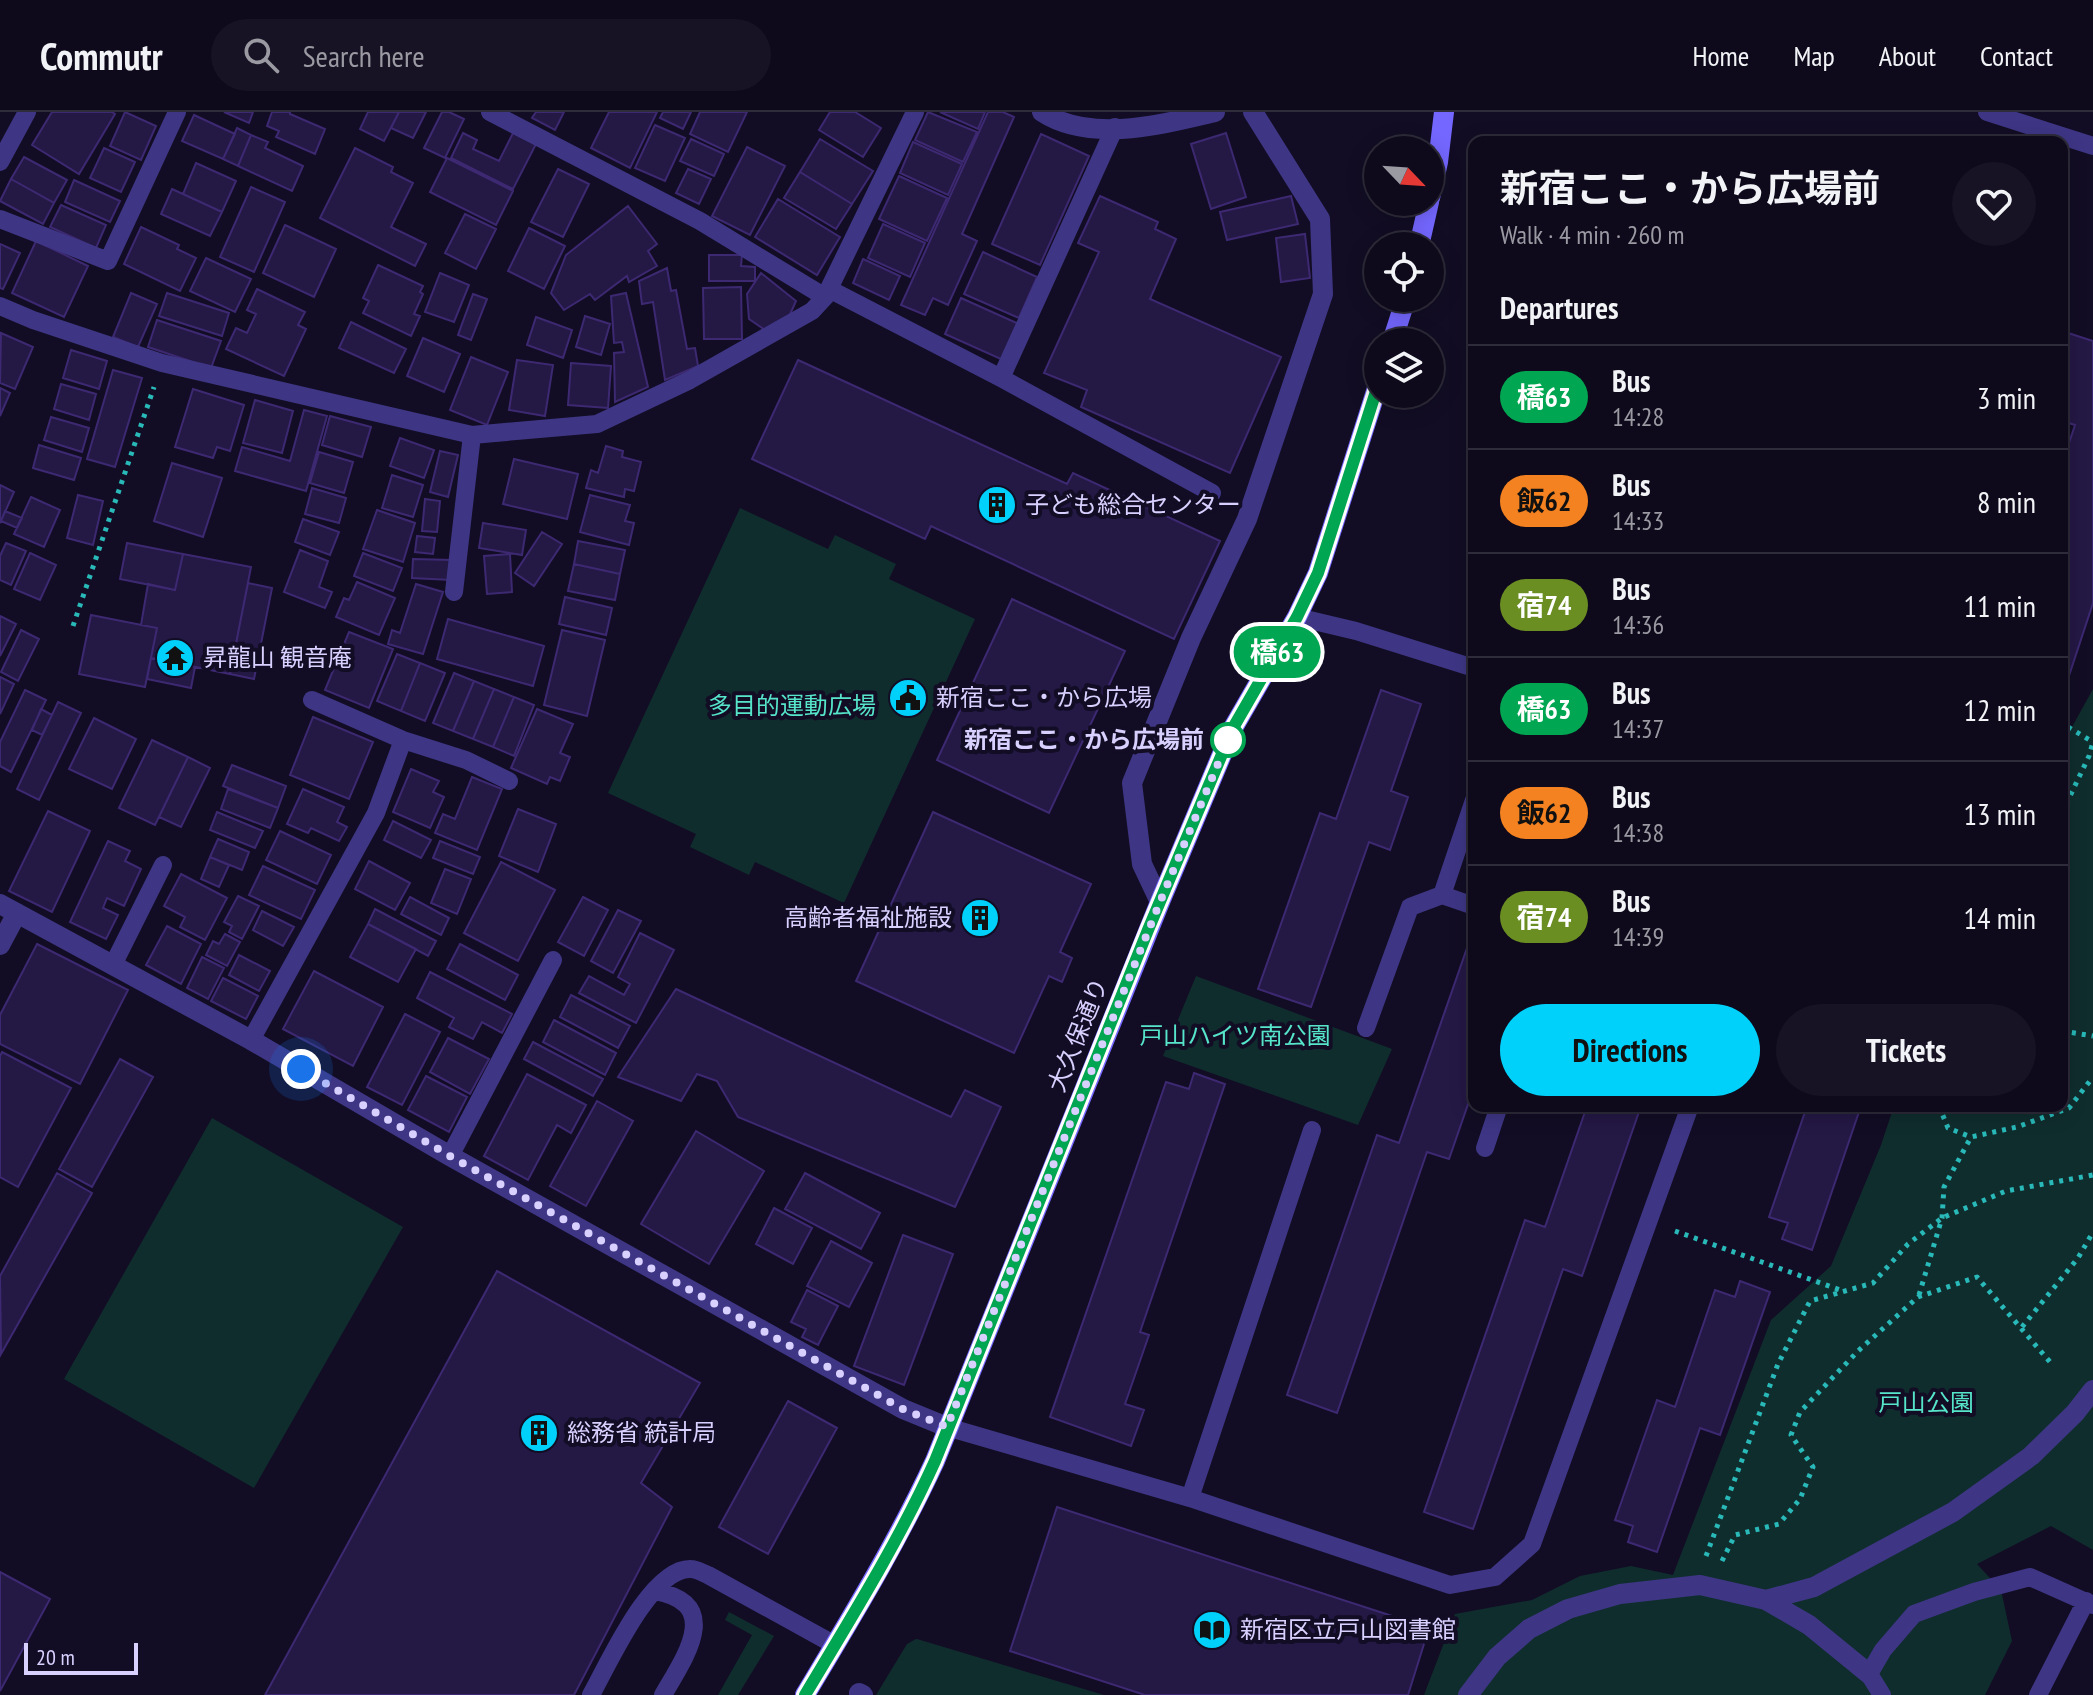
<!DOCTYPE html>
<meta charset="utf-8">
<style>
body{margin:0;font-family:"PT Sans Narrow","Noto Sans JP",sans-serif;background:#171324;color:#f1f3f6;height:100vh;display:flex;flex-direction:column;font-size:30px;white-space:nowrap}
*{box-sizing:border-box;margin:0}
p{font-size:26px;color:#9b9aa3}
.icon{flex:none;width:44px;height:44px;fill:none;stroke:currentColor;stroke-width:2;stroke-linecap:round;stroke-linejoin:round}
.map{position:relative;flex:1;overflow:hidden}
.drawer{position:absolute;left:1468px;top:24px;width:600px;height:976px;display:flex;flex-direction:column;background:#0e0a1b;border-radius:16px;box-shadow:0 4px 20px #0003,0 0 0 2px #2e2b3a}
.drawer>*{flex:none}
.badge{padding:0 16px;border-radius:26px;font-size:28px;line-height:52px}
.needle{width:52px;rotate:115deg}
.fabs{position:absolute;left:1364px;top:24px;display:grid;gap:16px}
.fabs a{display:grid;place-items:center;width:80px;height:80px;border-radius:50%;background:#0e0a1b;box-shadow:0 4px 20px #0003,0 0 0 2px #2e2b3a;font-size:40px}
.scale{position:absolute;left:24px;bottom:20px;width:114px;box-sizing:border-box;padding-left:8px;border:4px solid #d8d0ff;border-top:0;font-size:22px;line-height:28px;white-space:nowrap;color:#d8d0ff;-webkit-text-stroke:6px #120d24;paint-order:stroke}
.you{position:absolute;width:40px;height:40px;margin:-20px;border:6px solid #fff;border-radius:50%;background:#1a73e8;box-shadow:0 0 0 12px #1a73e833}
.map>.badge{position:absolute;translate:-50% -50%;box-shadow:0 0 0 4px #fff}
h2{padding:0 32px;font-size:30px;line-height:72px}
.round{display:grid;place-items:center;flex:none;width:84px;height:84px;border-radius:42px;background:#171324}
.overview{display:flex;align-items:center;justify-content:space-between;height:136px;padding:0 32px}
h1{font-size:38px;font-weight:700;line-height:60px}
.action{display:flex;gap:16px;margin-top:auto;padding:16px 32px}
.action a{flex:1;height:92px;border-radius:48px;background:#00d1fb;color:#111;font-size:32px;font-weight:700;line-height:92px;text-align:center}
.action a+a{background:#171324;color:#f1f3f6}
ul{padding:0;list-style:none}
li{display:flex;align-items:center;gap:24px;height:104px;padding:0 32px;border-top:2px solid #2e2b3a}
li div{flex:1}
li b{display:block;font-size:30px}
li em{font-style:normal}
li .badge{min-width:88px;font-weight:700;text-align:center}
header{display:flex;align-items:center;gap:48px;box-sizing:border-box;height:112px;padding:0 40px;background:#0e0a1b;border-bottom:2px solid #2e2b3a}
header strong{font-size:38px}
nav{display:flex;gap:44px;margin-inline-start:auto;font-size:28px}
.search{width:560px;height:72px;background:#171324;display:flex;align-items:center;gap:20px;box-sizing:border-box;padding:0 28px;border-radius:44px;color:#9b9aa3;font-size:30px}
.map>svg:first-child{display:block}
</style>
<header>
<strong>Commutr</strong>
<div class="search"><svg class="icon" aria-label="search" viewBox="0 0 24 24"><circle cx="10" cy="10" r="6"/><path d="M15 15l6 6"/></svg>Search here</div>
<nav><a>Home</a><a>Map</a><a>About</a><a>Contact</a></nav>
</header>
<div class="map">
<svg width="2093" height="1583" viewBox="0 0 2093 1583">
<rect width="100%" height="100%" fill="#120d24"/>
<!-- green -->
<path fill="#102d2e" d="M740 396 828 437 835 423 896 452 889 467 975 507 844 791 755 750 749 763 690 735 696 722 608 681Z
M2093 577V1438L2051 1414 1977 1452 2001 1478 2012 1529 1985 1583H1424L1455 1502 1532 1488 1580 1464 1631 1454 1673 1463 1771 1208 1831 1154 1881 1033 1894 994H2062V633Z
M1196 864 1392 937 1358 1013 1163 944Z
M212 1006 403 1115 254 1376 64 1267Z
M729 1500 774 1524 738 1583H718L752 1523 725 1508Z
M916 1527H917L1104 1583H876L907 1532Z"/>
<!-- building -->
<path fill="#241845" stroke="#3d2972" stroke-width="2" d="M52 0H112L115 2 79 62 32 33Z
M125 0 156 14 141 48 110 34Z
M224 0H253L249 11Z
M272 0H290V2L325 17 315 42 276 25 279 19 267 14Z
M368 0H399L384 29 360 17Z
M399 0H426L413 26 391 16Z
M442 0H449L464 7 445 46 424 36Z
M536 0H564L555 18 532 6Z
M609 0H657L630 56 591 36Z
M663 0H691L683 17 660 6Z
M700 0H747L728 40 690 22Z
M830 0H855L881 16 863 45 819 18Z
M928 0 977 20 963 50 915 28Z
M940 0H985L978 17Z
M988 0H1003L1014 5 962 122 977 129 948 193 933 186 925 203 901 193Z
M194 3 235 22 223 47 182 29Z
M655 13 685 26 665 69 635 56Z
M237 16 251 23 238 54 223 47Z
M463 21 477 28 473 37 499 49 513 21 536 32 513 77 451 46Z
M1226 21 1246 85 1211 97 1191 32Z
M1041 22 1089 44 1040 153 992 132Z
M251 23 268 30 265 36 303 54 292 79 238 54Z
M691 27 724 42 714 64 680 49Z
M820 27 873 59 852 92 800 60Z
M913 30 962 52 948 83 900 61Z
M747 35 785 54 750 123 712 104Z
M104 36 135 50 121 80 90 66Z
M355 36 393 55 391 60 413 71 391 115 426 132 415 154 320 106Z
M24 45 67 68 54 91 11 67Z
M447 46 513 79 496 113 430 80Z
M196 51 236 69 222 100 183 82Z
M558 57 589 72 563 125 531 110Z
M688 57 711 67 699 92 676 81Z
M800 60 852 92 836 117 784 86Z
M899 64 947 86 927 129 879 107Z
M11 67 54 91 43 112 0 89Z
M74 68 120 89 110 110 65 90Z
M251 75 285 90 254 160 220 145Z
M172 77 222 100 210 124 161 102Z
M1100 84 1158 110 1155 117 1176 127 1150 187 1281 245 1230 361 1081 295 1087 278 1044 261 1099 140 1078 131Z
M1291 84 1298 112 1227 128 1220 100Z
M778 87 840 125 817 163 755 125Z
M61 93 106 113 96 136 50 115Z
M628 94 657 132 648 139 657 154 629 170 627 164 595 188 590 182 564 198 551 181 566 143Z
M465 102 496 117 476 157 445 141Z
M883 112 925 131 910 165 868 146Z
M285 113 336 137 314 185 263 161Z
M141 115 179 133 177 137 196 146 180 179 124 152Z
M529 116 565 134 544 177 508 159Z
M1305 122 1310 166 1281 170 1276 126Z
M36 129 88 154 64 205 12 181Z
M0 132 20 141 3 177 0 176Z
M983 140 1037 165 1019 206 964 182Z
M709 143H742L741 154 755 155V169H709Z
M206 146 251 167 235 200 190 179Z
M863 147 900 164 889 188 853 171Z
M378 153 423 174 420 180 423 182 414 202 420 204 411 224 363 201 369 189 363 186Z
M667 156 671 179 676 178 687 237 695 236 698 254 665 268 653 190 642 192 639 169Z
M440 161 469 173 454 210 425 200Z
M761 161 796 189 788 207 765 218 749 207 747 182Z
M741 175 742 227H704L703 176Z
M257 177 305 200 298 213 306 217 284 264 226 237 236 216 247 221 256 202 247 198Z
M131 181 157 192 138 235 113 225Z
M167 181 229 201 222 224 159 204Z
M626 181 648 275 615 290 614 241 624 240 622 230 614 231 611 184Z
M473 182 487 187 471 228 458 223Z
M961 186 1019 212 1003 248 945 222Z
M585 204 610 212 601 243 576 235Z
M536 205 572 218 563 246 527 233Z
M157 208 221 229 211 256 148 235Z
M351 210 406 237 394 261 339 236Z
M2062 219 2093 229V491L2062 585V352L2075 313 2062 309Z
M1 221 33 235 15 277 0 271Z
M423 226 460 242 444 280 407 264Z
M71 238 107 249 99 277 63 266Z
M471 245 508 260 487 313 450 298Z
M517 248 553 253 545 304 509 298Z
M798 248 1067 372 1073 361 1220 429 1174 527 931 414 925 427 752 347Z
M571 251 611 254 608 296 568 293Z
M113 258 142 266 115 355 87 347Z
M61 272 96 282 89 308 54 297Z
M0 276 10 281 0 304Z
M193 277 244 293 230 339 217 335 213 346 175 335Z
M255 288 293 299 282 341 243 331Z
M304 298 327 304 306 379 235 359 242 335 290 349Z
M330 304 371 315 362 345 322 333Z
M51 305 89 316 82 340 44 328Z
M400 326 434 338 424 366 390 354Z
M39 333 81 346 74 368 33 356Z
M606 334 623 339 622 345 641 350 634 379 625 377 624 385 586 376 591 358 598 361Z
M440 339 458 343 448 385 430 380Z
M319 340 353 350 344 381 310 371Z
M514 347 578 362 567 407 503 392Z
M172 351 222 366 203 425 154 409Z
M392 363 423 373 413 405 382 396Z
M0 373 14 380 0 411Z
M312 376 346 386 339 411 305 402Z
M78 383 103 389 93 433 67 426Z
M590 383 630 393 625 409 634 411 629 433 580 420Z
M31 385 60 398 44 435 14 422Z
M425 387 440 389 437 420 422 419Z
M377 398 415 411 403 450 363 437Z
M5 399 22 406 17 416 1 409Z
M303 407 339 420 330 443 295 430Z
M483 411 526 418 522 443 479 436Z
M542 420 562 432 534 474 515 461Z
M417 424 435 426 433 442 415 440Z
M578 429 625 438 620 462 574 452Z
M6 431 26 439 11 473 0 468V444Z
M127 431 183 442 175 478 120 467Z
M300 438 328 449 319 475 332 480 325 496 284 480Z
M30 441 56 453 40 488 14 477Z
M363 441 402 456 393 479 354 464Z
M183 442 251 455 230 562 151 546 157 516 141 513 148 472 175 478Z
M510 442 512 480 487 482 484 444Z
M413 447 452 448 451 468 412 466Z
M574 452 620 462 615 488 568 479Z
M357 470 395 486 379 523 336 505 344 486 349 488Z
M248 471 272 476 254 567 230 562Z
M416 472 443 480 423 542 388 532 392 518 400 521Z
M565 485 612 496 606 523 559 512Z
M1012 487 1125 539 1049 701 937 648Z
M91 503 157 516 145 575 79 562Z
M0 504 16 512 0 544Z
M448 507 544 534 533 574 437 547Z
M21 518 39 527 18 569 1 560Z
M562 518 605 528 587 604 544 593Z
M349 520 393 537 369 596 325 578Z
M397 542 420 551 401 599 377 589Z
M151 546 195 555 191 576 147 567Z
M420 551 445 561 425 609 401 599Z
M454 561 474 569 453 619 433 611Z
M0 565 14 572 0 602Z
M474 569 494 577 473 627 453 619Z
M494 577 514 585 493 635 473 627Z
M25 578 46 588 11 660 0 654V630Z
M1381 578 1421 592 1391 679 1408 685 1390 738 1369 730 1311 895 1258 877 1320 701 1336 707Z
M514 585 534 593 514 644 493 635Z
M58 590 81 601 39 688 17 677Z
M41 597 52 603 42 623 32 618Z
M537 597 573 612 560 641 570 645 560 669 550 665 547 672 511 656Z
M313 605 373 630 349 687 290 663Z
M94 606 136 627 112 677 69 657Z
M152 628 188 645 155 713 119 696Z
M188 645 210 656 181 715 159 705Z
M232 653 286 674 278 696 223 674Z
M411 657 439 669 433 680 444 685 430 716 393 700Z
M472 665 502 677 477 738 435 721 443 702 455 707Z
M228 677 278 696 270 716 221 697Z
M303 677 344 695 337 710 347 715 339 729 311 716 308 721 287 712Z
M518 697 556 712 538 760 499 744Z
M48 699 90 719 52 800 9 779Z
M217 700 263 719 255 736 210 718Z
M933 700 1091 772 1060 840 1072 846 1062 870 1049 864 1014 941 856 869Z
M393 709 431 728 421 746 384 728Z
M280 719 331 743 317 772 266 748Z
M218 727 249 740 242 758 210 745Z
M108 729 130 739 125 749 141 757 124 794 107 786 103 796 118 803 106 827 70 810Z
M440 729 480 745 473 762 433 746Z
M210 745 229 753 219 775 201 767Z
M369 749 410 771 395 798 355 777Z
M501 750 555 778 518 849 464 821Z
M263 754 315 778 301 807 249 783Z
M445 757 471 767 457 802 431 791Z
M181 762 227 786 205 828 180 815 185 805 164 794Z
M238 784 259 794 242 827 229 820 232 814 224 810Z
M410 785 449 806 441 823 401 802Z
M583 785 608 798 584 844 558 830Z
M375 797 436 829 428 844 368 812Z
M618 798 641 809 613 861 591 849Z
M262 799 294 815 283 834 253 818Z
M368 812 416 837 398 870 350 845Z
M167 814 201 832 181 872 146 853Z
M640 821 674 838 636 911 579 881 589 864 624 883 630 872 618 865Z
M225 822 240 830 227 854 206 843 213 829 219 832Z
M37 832 128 878 80 972 0 932V903Z
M460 832 518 863 505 888 447 857Z
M1467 836 1474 838V975L1449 1047 1427 1040 1337 1301 1287 1283 1377 1023 1399 1031Z
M239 843 270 859 259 879 229 863Z
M202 845 224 856 208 887 187 876Z
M314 859 383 895 353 954 283 917Z
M430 860 512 902 502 921 482 910 473 927 449 915 454 906 417 886Z
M223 866 258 884 246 907 211 889Z
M676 877 951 1005 965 978 1001 995 955 1095 738 1005 717 969 697 962 681 989 618 965Z
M571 883 630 914 618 936 560 905Z
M405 902 440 920 402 993 367 975Z
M554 908 616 941 605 963 543 930Z
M448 926 489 947 470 982 430 960Z
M533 930 603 967 593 984 524 947Z
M2 940 71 976 18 1075 0 1065V944Z
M120 947 153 965 92 1075 59 1057Z
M1194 961 1225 972 1140 1220 1149 1223 1125 1292 1144 1298 1131 1334 1050 1305 1166 970 1189 977Z
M527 962 586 993 571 1021 557 1013 528 1068 484 1044Z
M426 964 467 985 449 1020 408 998Z
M597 989 633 1009 586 1094 550 1074Z
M1587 994H1641L1582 1164 1563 1157 1473 1417 1424 1400 1525 1108 1545 1115Z
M1807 994H1861L1812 1138 1782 1127 1788 1111 1769 1105Z
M696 1019 764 1059 709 1152 641 1112Z
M57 1061 92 1081 1 1242 0 1164Z
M805 1061 880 1101 861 1137 785 1097Z
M774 1096 812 1116 793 1152 756 1132Z
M903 1123 953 1142 904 1273 854 1254Z
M831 1129 872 1151 849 1195 807 1174Z
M497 1159 700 1271 641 1371 672 1395 574 1583H265Z
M1740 1169 1770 1180 1720 1323 1700 1316 1657 1440 1628 1430 1633 1414 1615 1408 1657 1288 1675 1295 1715 1178 1735 1185Z
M807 1178 838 1194 818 1233 802 1225 806 1217 791 1210Z
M788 1289 837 1316 768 1442 719 1415Z
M1057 1395 1429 1516 1408 1583H1145L1010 1539Z
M0 1460 50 1487 0 1579Z"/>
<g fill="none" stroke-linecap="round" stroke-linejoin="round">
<!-- path -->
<path stroke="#29b9b9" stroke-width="5" stroke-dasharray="4 6" stroke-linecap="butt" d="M73 514 154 275
M2068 615 2093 630
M2062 701 2089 644 2093 630
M2062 750 2065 755 2062 762
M2062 919 2093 924
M1939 994 1948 1016 1971 1025
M1675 1119 1843 1179
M1919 1183 1942 1106 1944 1075 1971 1025 2017 1015 2069 996 2093 965
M2022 1215 2078 1146 2093 1120
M1706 1444 1778 1252 1810 1189 1873 1171 1908 1132 1942 1106 2006 1079 2093 1063
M1722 1449 1735 1423 1779 1412 1800 1387 1813 1355 1791 1323 1800 1300 1858 1239 1918 1185 1977 1165 2050 1250"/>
<!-- service -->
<path stroke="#3e3685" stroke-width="18" d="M490 0 700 109 825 185
M1987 0 2093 34
M0 50 27 0
M0 107 108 149 177 0
M829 177 1001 266 1212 381
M0 194 33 208 162 251 472 323 597 312 690 268 812 199 825 185 915 0
M1001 266 1115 15
M454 480 472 323
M1297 505 1356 519 1474 556
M312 588 403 628 466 648 509 669
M1474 688 1442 783 1474 794
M113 853 163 753
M1366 916 1410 795 1442 783
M251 928 376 701 403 628
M1485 1036 1499 994
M450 1044 553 848
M947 1315 1190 1386 1450 1473 1495 1465 1532 1432 1690 994
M1190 1386 1312 1018
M654 1479C724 1491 685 1545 663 1583
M591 1583C608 1553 651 1455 691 1457 696 1457 703 1461 708 1463L835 1533
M1882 1583 1869 1562 1883 1538 1914 1502 1974 1480 2030 1465 2093 1493
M2038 1583 2086 1489"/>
<!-- pedestrian -->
<path stroke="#3e3685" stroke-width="20" d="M1766 1488 1814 1475 1953 1400 2031 1344 2075 1301 2093 1278
M859 1581 863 1583
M1468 1583 1497 1545 1529 1517 1568 1497 1620 1482 1700 1473 1766 1488 1809 1513 1869 1562"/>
<!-- minor -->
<path stroke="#3e3685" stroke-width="20" d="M1042 0C1091 32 1163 12 1215 0
M1160 790 1142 752 1132 671 1191 526 1247 407 1323 182 1320 107 1253 0
M0 792 251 928 450 1044 903 1297 947 1315
M0 833 17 801"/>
<!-- secondary -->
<path stroke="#7467ff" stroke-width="20" d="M1430 86 1438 50 1444 0
M1419 134 1429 90
M1392 230 1406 186
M805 1583C851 1506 897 1431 935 1349L1160 790 1233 616 1297 505 1318 461 1378 273"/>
</g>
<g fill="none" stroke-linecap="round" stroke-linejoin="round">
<defs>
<path id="line" d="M805 1583C851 1506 898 1431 935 1349L1148 818 1233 616 1297 505 1318 461 1378 273"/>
</defs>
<!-- line casing -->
<use href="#line" stroke="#fff" stroke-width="18"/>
<!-- line -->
<use href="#line" stroke="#00a651" stroke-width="12"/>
<!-- walk -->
<path stroke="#d8d0ff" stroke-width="8" stroke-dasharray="0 14.4" d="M301 957 450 1044 903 1297 947 1315 1160 790 1233 616 1228 628"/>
</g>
<!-- icons -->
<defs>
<symbol id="building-disc" viewBox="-11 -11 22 22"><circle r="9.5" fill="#00d1fb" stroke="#120d24"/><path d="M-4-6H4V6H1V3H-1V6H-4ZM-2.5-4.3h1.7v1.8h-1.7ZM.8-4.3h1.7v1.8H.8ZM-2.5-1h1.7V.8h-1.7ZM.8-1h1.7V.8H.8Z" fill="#111"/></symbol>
<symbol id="temple-disc" viewBox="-11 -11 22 22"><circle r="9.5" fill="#00d1fb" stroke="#120d24"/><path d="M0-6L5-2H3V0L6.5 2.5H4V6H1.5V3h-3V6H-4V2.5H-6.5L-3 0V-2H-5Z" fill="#111"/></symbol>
<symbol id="civic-disc" viewBox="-11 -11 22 22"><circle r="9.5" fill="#00d1fb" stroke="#120d24"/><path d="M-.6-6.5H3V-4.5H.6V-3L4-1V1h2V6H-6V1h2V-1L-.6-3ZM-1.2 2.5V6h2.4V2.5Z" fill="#111"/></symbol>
<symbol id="library-disc" viewBox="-11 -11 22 22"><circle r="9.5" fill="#00d1fb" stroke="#120d24"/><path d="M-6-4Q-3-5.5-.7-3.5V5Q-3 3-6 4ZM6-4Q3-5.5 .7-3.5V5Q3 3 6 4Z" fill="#111"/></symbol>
</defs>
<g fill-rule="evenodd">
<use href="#building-disc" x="975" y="371" width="44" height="44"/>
<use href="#temple-disc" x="153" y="524" width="44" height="44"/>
<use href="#civic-disc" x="886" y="564" width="44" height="44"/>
<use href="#building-disc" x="958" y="784" width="44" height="44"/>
<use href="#building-disc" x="517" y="1299" width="44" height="44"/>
<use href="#library-disc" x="1190" y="1496" width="44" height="44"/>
</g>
<!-- markers -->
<circle fill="#fff" stroke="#00a651" stroke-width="4" cx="1228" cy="628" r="16"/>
<g text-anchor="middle" stroke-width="8" stroke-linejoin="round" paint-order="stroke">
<!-- poi labels -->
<g font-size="24" fill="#d8d0ff" stroke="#120d24" text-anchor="start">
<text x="1025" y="401">子ども総合センター</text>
<text x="203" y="554">昇龍山 観音庵</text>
<text x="936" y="594">新宿ここ・から広場</text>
<text x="952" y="814" text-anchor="end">高齢者福祉施設</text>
<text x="567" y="1329">総務省 統計局</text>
<text x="1240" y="1526">新宿区立戸山図書館</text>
</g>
<!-- park labels -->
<g font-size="24" fill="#56e4ca" stroke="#120d24">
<text x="792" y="602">多目的運動広場</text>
<text x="1235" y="932">戸山ハイツ南公園</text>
<text x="1926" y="1299">戸山公園</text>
</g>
<!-- stop labels -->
<g font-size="24" font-weight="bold" fill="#d8d0ff" stroke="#120d24" text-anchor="end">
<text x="1204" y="636">新宿ここ・から広場前</text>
</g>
<!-- street labels -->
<g font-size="24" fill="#d8d0ff" stroke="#120d24">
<text transform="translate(1078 923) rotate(-68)" y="8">大久保通り</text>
</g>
</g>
</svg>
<div class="fabs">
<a><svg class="needle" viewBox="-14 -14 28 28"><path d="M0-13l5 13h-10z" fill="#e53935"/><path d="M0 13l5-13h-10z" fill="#9b9aa3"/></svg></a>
<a><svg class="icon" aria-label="locate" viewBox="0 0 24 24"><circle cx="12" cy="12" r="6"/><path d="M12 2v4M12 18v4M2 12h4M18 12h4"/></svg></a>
<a><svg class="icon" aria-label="layers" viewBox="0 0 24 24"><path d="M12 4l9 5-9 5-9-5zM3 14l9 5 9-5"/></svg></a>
</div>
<div class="scale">20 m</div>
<div class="you" style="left:301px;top:957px"></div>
<b class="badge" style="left:1277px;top:540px;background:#00a651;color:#fff">橋63</b>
<section class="drawer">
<div class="overview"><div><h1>新宿ここ・から広場前</h1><p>Walk · 4 min · 260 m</p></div><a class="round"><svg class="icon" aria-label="heart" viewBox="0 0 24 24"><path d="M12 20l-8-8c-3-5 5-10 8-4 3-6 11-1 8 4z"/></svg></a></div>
<h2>Departures</h2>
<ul>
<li><span class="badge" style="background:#00a651;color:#fff">橋63</span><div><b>Bus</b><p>14:28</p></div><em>3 min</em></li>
<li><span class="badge" style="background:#f58220;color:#111">飯62</span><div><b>Bus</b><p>14:33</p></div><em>8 min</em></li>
<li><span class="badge" style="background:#6b8e23;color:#fff">宿74</span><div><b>Bus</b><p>14:36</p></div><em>11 min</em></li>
<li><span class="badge" style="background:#00a651;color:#fff">橋63</span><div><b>Bus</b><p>14:37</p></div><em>12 min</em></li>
<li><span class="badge" style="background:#f58220;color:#111">飯62</span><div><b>Bus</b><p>14:38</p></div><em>13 min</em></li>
<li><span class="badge" style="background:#6b8e23;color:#fff">宿74</span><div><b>Bus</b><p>14:39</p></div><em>14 min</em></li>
</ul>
<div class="action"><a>Directions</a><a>Tickets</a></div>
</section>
</div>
